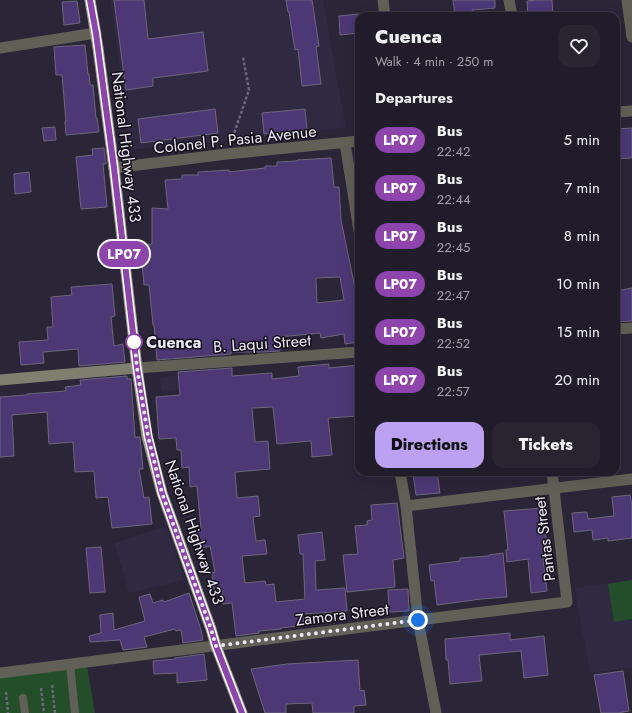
<!DOCTYPE html>
<meta charset="utf-8">
<style>
body{margin:0;font-family:Jost,sans-serif;background:#282531;color:#f1f3f6;height:100vh;display:flex;flex-direction:column;font-size:15px;white-space:nowrap}
*{box-sizing:border-box;margin:0}
p{font-size:13px;color:#a2a1a8}
.icon{flex:none;width:22px;height:22px;fill:none;stroke:currentColor;stroke-width:2;stroke-linecap:round;stroke-linejoin:round}
.map{position:relative;flex:1;overflow:hidden}
.details{position:absolute;left:355px;top:12px;width:265px;height:464px;display:flex;flex-direction:column;background:#201c29;border-radius:12px;box-shadow:0 4px 16px #0002,0 0 0 1px #3d3a46}
.details>*{flex:none}
.badge{padding:0 8px;border-radius:13px;font-size:14px;line-height:26px}
.you{position:absolute;width:20px;height:20px;margin:-10px;border:3px solid #fff;border-radius:50%;background:#1a73e8;box-shadow:0 0 0 6px #1a73e833}
.map>.badge{position:absolute;translate:-50% -50%;box-shadow:0 0 0 2px #fff}
h2{padding:0 20px;font-size:15px;line-height:36px}
.round{display:grid;place-items:center;flex:none;width:42px;height:42px;border-radius:12px;background:#282531}
.headline{display:flex;align-items:center;justify-content:space-between;height:68px;padding:0 20px}
h1{font-size:19px;font-weight:800;line-height:30px}
.primary-button{display:flex;gap:8px;margin-top:auto;padding:8px 20px}
.primary-button a{flex:1;height:46px;border-radius:12px;background:#bca0f2;color:#111;font-size:16px;font-weight:800;line-height:46px;text-align:center}
.primary-button a+a{background:#282531;color:#f1f3f6}
ul{padding:0;list-style:none}
li{display:flex;align-items:center;gap:12px;height:48px;padding:0 20px}
li div{flex:1}
li b{display:block;font-size:15px}
li em{font-style:normal}
li .badge{min-width:44px;font-weight:700;text-align:center}
.map>svg:first-child{display:block}
</style>
<div class="map">
<svg width="632" height="713" viewBox="0 0 632 713">
<rect width="100%" height="100%" fill="#2a2537"/>
<!-- built -->
<path fill="#302942" d="M110 0H323L346 128 131 150Z
M177 375 179 390 161 392 160 377Z
M166 526 184 580 129 593 114 543Z
M632 579V668L590 673 578 608 575 588Z"/>
<!-- green -->
<path fill="#244e2a" d="M632 580V619L614 622 608 584Z
M87 666 95 713H0V678Z"/>
<!-- building -->
<path fill="#4c3875" stroke="#6c667b" fill-rule="evenodd" d="M114 0H144L148 39 203 32 208 71 153 78V86L126 90Z
M286 0H312L319 46 316 47 321 84 302 86 298 49 295 50 289 12H288Z
M453 0H495V8L472 10 473 16H455Z
M536 0H552L553 16H528L527 1Z
M77 1 80 23 64 25 62 2Z
M359 14V33L340 35 339 16Z
M85 45 88 74H89L90 85H93L96 118H97L99 132 66 135 65 121H66L62 75H56L54 47Z
M215 109 218 133 141 143 138 119Z
M305 109 307 130 264 134 262 113Z
M55 127 56 140 44 141 42 128Z
M632 128V158L616 159V129Z
M104 148 106 164H103L107 207 81 209 76 157 93 155 92 149Z
M331 158 334 187H339L341 220 357 298H359V342L345 344 344 334 321 338 320 333 279 337 280 351 263 352H231V354L157 360 154 325H153L149 285H144L142 261H144L142 245 152 244V208L168 209 165 180 182 179V175H198V172L229 170V172L265 168V166H277V162L297 161V160ZM340 277 344 300 317 303 316 278Z
M29 172 31 192 15 194 14 174Z
M112 284 115 316 111 317 114 346 123 344 125 362 79 366 78 349 43 352 44 363 21 365 19 342 48 340 47 327H53L51 297 72 295 71 287Z
M632 288V321L616 322V291Z
M329 364V368L359 365V416L328 418 332 455 312 457 311 441 277 444 273 407 252 408 255 442 268 441 270 469 235 472 237 498 258 496 260 516 253 517 256 541 265 540 267 554 242 556 245 583 265 581 266 585 274 584 276 602 305 599 303 554H300L298 535 322 532 325 560 315 561 316 590 345 588 347 611 303 614 304 625 281 628V629L259 631V633L236 636 232 603 223 604 222 590 214 591 212 573 215 572 210 546 198 549 196 529H201L197 486 190 487 189 467 182 468 181 450H177L176 438 159 439 156 397 180 395 178 372 232 368V376L272 373V379L299 376 298 367Z
M127 376V379H131L135 437H140L143 469H139L144 498 149 497 152 524 112 528 108 497 96 498 94 471 75 472 73 442 49 444 47 412 12 415 14 456 0 457V397L27 395V394L66 391 65 387 81 385 80 380Z
M430 472H437L440 493 416 495 413 474Z
M630 495 632 506V538L608 541V538L593 540 592 530 574 532 572 513 587 512 588 519 614 516 612 497Z
M397 503 404 558 393 560 395 587 347 592 343 555 358 554 355 526 367 525V521L372 520 371 505Z
M543 508 548 557 543 558 547 591 531 593 528 559 507 562 506 550H508L504 511Z
M101 547 105 592 90 593 86 548Z
M503 553 507 597 481 599 437 605 434 580 431 581 429 565 460 561V558L489 556V555Z
M408 589 409 611 389 612 388 590Z
M189 593 201 630 203 640 183 643 181 630 176 631 175 629 144 637 147 647 123 650 120 640 90 642 89 636 101 633 100 615 113 613 114 630 145 621 139 597 150 594 153 603 163 600 164 602Z
M510 633V640L544 636 548 675 524 678 521 651 479 655 482 681 450 684 448 660H446L445 639Z
M204 654 207 680 177 683V673L154 674 153 661 175 659V658Z
M358 660 360 691 364 690 366 705 354 706V713H313L312 703 286 704V713H265L251 669 287 664Z
M623 671 629 711 618 713H601L594 675Z"/>
<g fill="none" stroke-linecap="round" stroke-linejoin="round">
<!-- path -->
<path stroke="#6c6778" stroke-width="2.5" stroke-dasharray="3 2" stroke-linecap="butt" d="M231 142 249 90 243 57
M52 685 55 713
M41 688 44 713
M6 692 8 713"/>
<!-- service -->
<path stroke="#616056" stroke-width="8" d="M70 664 75 713
M23 698 25 713"/>
<!-- minor -->
<path stroke="#616056" stroke-width="11" d="M383 0 385 16
M509 0 512 16
M627 0 632 37
M0 48 96 33
M616 112 632 111
M345 143 359 231
M114 168 227 154 359 141
M616 329 632 328
M137 368 359 352
M400 472 406 506 418 620 436 713
M406 506 632 479
M0 673 418 620 567 602 552 472"/>
<!-- secondary -->
<path stroke="#807f6f" stroke-width="11" d="M0 380 137 368"/>
<!-- primary -->
<path stroke="#999682" stroke-width="11" d="M90 0 98 48 114 168 137 368 147 436 162 493 211 629 216 646 242 713"/>
</g>
<g fill="none" stroke-linecap="round" stroke-linejoin="round">
<defs>
<path id="line" d="M90 0 96 33 114 168 137 368 148 436 162 493 211 629 216 646 242 713"/>
</defs>
<!-- line casing -->
<use href="#line" stroke="#fff" stroke-width="9"/>
<!-- line -->
<use href="#line" stroke="#8e44ad" stroke-width="6"/>
<!-- walk -->
<path stroke="#edeaf7" stroke-width="4" stroke-dasharray="0 7.2" d="M134 342V338L137 368 148 436 162 493 211 629 216 646 418 620"/>
</g>
<!-- markers -->
<circle fill="#fff" stroke="#8e44ad" stroke-width="2" cx="134" cy="342" r="8"/>
<g text-anchor="middle" stroke-width="3" stroke-linejoin="round" paint-order="stroke">
<!-- street labels -->
<g font-size="16" fill="#edeaf7" stroke="#120f18">
<text transform="translate(235 139) rotate(-6)" y="6">Colonel P. Pasia Avenue</text>
<text transform="translate(127 147) rotate(83)" y="6">National Highway 433</text>
<text transform="translate(262 343) rotate(-4)" y="6">B. Laqui Street</text>
<text transform="translate(195 532) rotate(71)" y="6">National Highway 433</text>
<text transform="translate(544 539) rotate(-97)" y="6">Pantas Street</text>
<text transform="translate(342 614) rotate(-7)" y="6">Zamora Street</text>
</g>
<!-- stop labels -->
<g font-size="16" font-weight="bold" fill="#edeaf7" stroke="#120f18" text-anchor="start">
<text x="146" y="348">Cuenca</text>
</g>
</g>
</svg>
<div class="you" style="left:418px;top:620px"></div>
<b class="badge" style="left:124px;top:254px;background:#8e44ad;color:#fff">LP07</b>
<section class="details">
<div class="headline"><div><h1>Cuenca</h1><p>Walk · 4 min · 250 m</p></div><a class="round"><svg class="icon" aria-label="heart" viewBox="0 0 24 24"><path d="M12 20l-8-8c-3-5 5-10 8-4 3-6 11-1 8 4z"/></svg></a></div>
<h2>Departures</h2>
<ul>
<li><span class="badge" style="background:#8e44ad;color:#fff">LP07</span><div><b>Bus</b><p>22:42</p></div><em>5 min</em></li>
<li><span class="badge" style="background:#8e44ad;color:#fff">LP07</span><div><b>Bus</b><p>22:44</p></div><em>7 min</em></li>
<li><span class="badge" style="background:#8e44ad;color:#fff">LP07</span><div><b>Bus</b><p>22:45</p></div><em>8 min</em></li>
<li><span class="badge" style="background:#8e44ad;color:#fff">LP07</span><div><b>Bus</b><p>22:47</p></div><em>10 min</em></li>
<li><span class="badge" style="background:#8e44ad;color:#fff">LP07</span><div><b>Bus</b><p>22:52</p></div><em>15 min</em></li>
<li><span class="badge" style="background:#8e44ad;color:#fff">LP07</span><div><b>Bus</b><p>22:57</p></div><em>20 min</em></li>
</ul>
<div class="primary-button"><a>Directions</a><a>Tickets</a></div>
</section>
</div>
